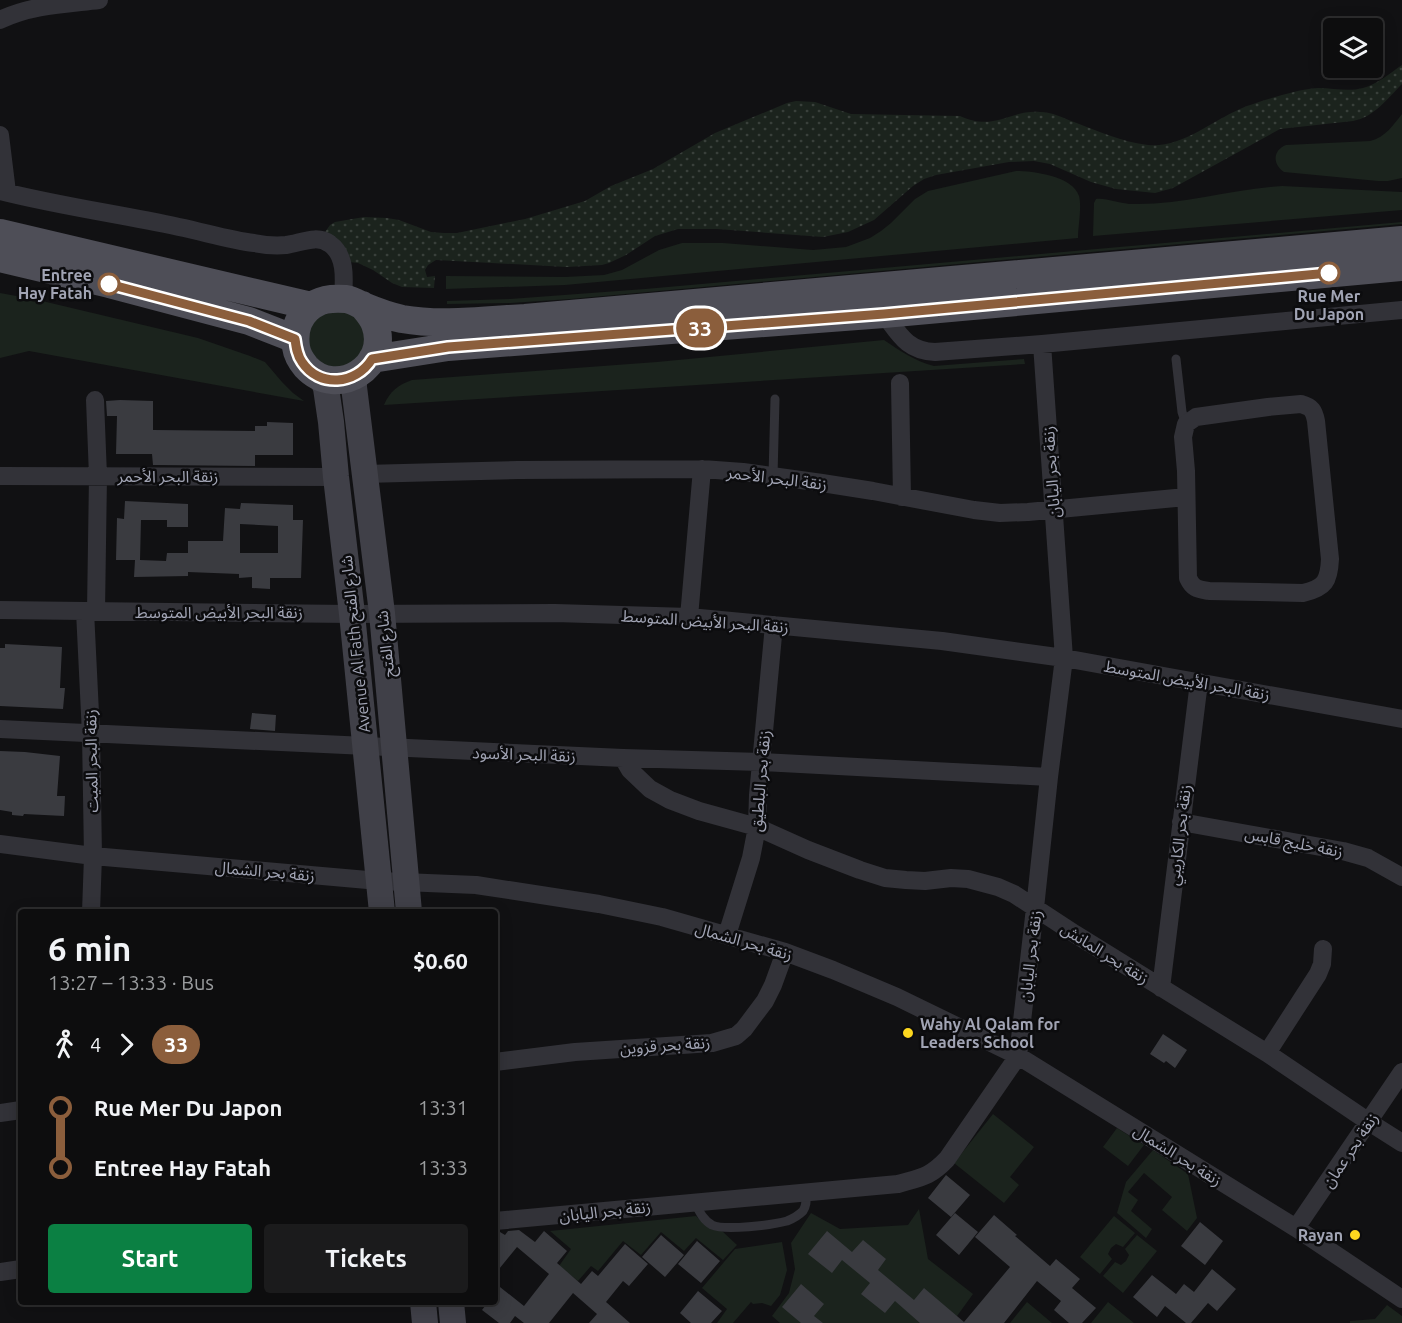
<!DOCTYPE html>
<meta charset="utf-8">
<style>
body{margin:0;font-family:Ubuntu,"Noto Sans Arabic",sans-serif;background:#1b1b1c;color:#f1f3f6;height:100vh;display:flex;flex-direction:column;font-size:22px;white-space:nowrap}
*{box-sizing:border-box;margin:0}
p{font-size:20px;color:#9a9c9e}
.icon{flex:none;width:33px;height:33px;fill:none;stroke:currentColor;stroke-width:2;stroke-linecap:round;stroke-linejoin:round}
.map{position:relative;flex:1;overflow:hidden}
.details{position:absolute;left:18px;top:909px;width:480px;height:396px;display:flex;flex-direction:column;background:#0d0d0e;border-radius:6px;box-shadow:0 3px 15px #0003,0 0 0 2px #2d2d2e}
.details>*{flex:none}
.badge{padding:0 12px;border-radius:20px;font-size:21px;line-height:39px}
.controls{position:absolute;left:1323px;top:18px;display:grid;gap:12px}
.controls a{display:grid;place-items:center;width:60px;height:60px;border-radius:6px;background:#0d0d0e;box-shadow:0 3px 15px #0003,0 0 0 2px #2d2d2e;font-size:30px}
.map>.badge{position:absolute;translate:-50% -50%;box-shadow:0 0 0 3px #fff}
.legs{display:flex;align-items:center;gap:9px;height:66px;padding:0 30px;font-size:20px}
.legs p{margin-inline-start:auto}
.headline{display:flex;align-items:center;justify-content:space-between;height:102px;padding:0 30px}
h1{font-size:33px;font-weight:700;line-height:45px}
.cta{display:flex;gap:12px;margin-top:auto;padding:12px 30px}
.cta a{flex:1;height:69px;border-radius:6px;background:#0b8043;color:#fff;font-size:24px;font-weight:700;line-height:69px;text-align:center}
.cta a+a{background:#1b1b1c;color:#f1f3f6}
ul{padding:0 30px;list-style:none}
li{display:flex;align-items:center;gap:21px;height:60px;font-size:22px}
li i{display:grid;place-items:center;width:9px;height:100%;margin:0 8px;background:currentColor}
li i::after{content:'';width:15px;height:15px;margin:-8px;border:4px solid;border-radius:50%;background:#0d0d0e}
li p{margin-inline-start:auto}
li:first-child i{background:linear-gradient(#0000 50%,currentColor 0)}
li:last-child i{background:linear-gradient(currentColor 50%,#0000 0)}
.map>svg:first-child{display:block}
</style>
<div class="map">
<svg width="1402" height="1323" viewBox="0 0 1402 1323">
<defs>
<pattern id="park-dots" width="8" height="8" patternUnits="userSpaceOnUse" patternTransform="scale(1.5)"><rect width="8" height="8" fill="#1b231d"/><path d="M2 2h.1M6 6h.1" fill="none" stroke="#39403b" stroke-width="1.8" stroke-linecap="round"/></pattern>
</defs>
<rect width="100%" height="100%" fill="#111113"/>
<!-- grass -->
<path fill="#1b231d" d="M1402 114V178L1388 181H1378L1284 172C1272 164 1273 150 1286 145L1370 141C1386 137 1393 125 1402 114Z
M1016 171C1033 171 1073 176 1079 196 1082 207 1078 226 1078 238L565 285 446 289V276L565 277 604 275 622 270 659 250 682 243H723L813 250 846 247 870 238 881 231 891 223 915 199 928 191Z
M1282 186 1402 192V210L1093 236 1094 203 1096 199C1103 197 1122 204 1133 204 1183 205 1232 189 1282 186Z
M1402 222V224L570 299 511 303 447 304V301L510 299 645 289Z
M0 293 38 300 198 338 250 356 265 362 282 382 293 393 304 401 29 351 0 358Z
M344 310 360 320 366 339 360 357 344 368 324 366 310 353 307 333 316 316Z
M884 340C900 351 915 361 934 366L1024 359 1025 364 384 405C390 391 398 385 412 380L657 362Z
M993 1114 1034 1147 1010 1177 1019 1185 1004 1203 954 1163Z
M1117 1128 1144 1145 1128 1166 1103 1147Z
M1153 1150 1188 1174 1197 1218 1187 1231 1162 1210 1172 1197 1144 1173 1128 1192 1138 1200 1131 1211 1152 1229 1146 1238 1117 1213 1126 1182Z
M919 1209 928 1259 973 1294 952 1323H780L772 1316 789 1293 795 1269 791 1243 811 1213 840 1229 908 1225Z
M696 1216 705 1225 722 1231 737 1245 723 1260 696 1238 684 1251 661 1232 641 1255 623 1241 598 1271 591 1266 578 1281 559 1266 571 1249 550 1231Z
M1114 1216 1135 1233 1123 1247 1116 1244 1111 1248 1108 1254 1112 1259 1100 1274 1080 1257Z
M1137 1235 1157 1251 1123 1293 1103 1276 1115 1262 1121 1265 1126 1261 1129 1255 1125 1249Z
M782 1242 787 1270 780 1295 771 1306 762 1303 753 1304 751 1302 733 1323H717L727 1309 702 1288 735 1249Z
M1027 1302 1052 1323H1010Z
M1108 1302 1134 1323H1091Z
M1387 1305 1402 1316V1323H1350V1321L1375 1319Z"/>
<!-- park -->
<path fill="url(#park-dots)" d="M1402 65V84C1387 99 1374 117 1353 121L1280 129 1173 188 1155 193 1116 189 1091 182 1050 164 1034 161 1009 162 936 175 924 179 913 186 874 220 848 232 823 237 717 229H678L655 236 626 255 609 263 602 265 567 267 436 260 428 265 425 270 427 277 435 276 434 288 402 287 392 283 373 270 358 263 349 262 323 235 330 225 335 222 364 217 387 218 399 220 431 232 444 233H457L525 219 585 201 611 186 653 169 715 133 787 103 796 101 815 102 851 114 960 116C995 132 1008 110 1040 112 1052 112 1063 118 1074 122 1098 131 1122 142 1148 145 1182 148 1210 122 1240 109 1248 105 1257 103 1265 100 1283 95 1300 89 1318 88 1334 88 1348 92 1363 88 1378 84 1390 73 1402 65Z"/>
<!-- building -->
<path fill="#3a3b40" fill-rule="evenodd" d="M120 400 153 401V430L255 431V426H267V422L293 423V455H255V466L157 465H153L152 454H116L117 416H107L106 401Z
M125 501 188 504V527H167V520H141L140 560 166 561 167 553H188V541H223L225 508 240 509 241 503 293 505V520H303L301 578H270V589L252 588V577L239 578V574L188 572V576L134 577 135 560H116L117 518 124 519ZM240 524 278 526V553H240Z
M5 644 62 647 60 688H65L63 709 0 706V648H5Z
M252 713 276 715 275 731 250 729Z
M0 751 25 752 60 756 57 796H65L64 816 24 814 23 816 12 815V812L0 810Z
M1163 1034 1187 1050 1175 1068 1166 1061 1164 1063 1150 1054Z
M946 1175 970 1195 951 1217 928 1198Z
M955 1213 978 1232 959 1255 936 1235Z
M994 1215 1017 1235 1015 1236 1050 1266 1056 1259 1080 1279 1072 1288 1096 1308 1082 1323H1069L1054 1310 1061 1301 1037 1281 1004 1323H920L895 1301 885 1313 861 1294 870 1283 842 1260 832 1273 808 1254 827 1231 852 1252 863 1240 886 1259 878 1270 914 1300 924 1288 964 1322 1010 1267 975 1237Z
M1200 1222 1223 1241 1205 1265 1181 1246Z
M519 1230 535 1242 544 1231 567 1251 557 1263 581 1284 592 1271 598 1276 625 1244 648 1264 629 1286 623 1281 606 1302 630 1323H589L597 1314 573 1293 549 1323H524L515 1316 510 1323H499L482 1310 488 1302H495V1283L524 1306 549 1274 517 1247 495 1274V1232H500L505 1235 508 1231Z
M661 1235 684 1255 665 1277 642 1257Z
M697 1241 720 1261 701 1283 678 1264Z
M1212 1269 1236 1289 1217 1311 1208 1303 1191 1323H1186L1165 1306 1157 1317 1133 1297 1152 1275 1176 1294 1184 1284 1194 1292Z
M801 1284 824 1304 814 1316 823 1323H801L782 1307Z
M698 1291 722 1311 711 1323H691L680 1313Z"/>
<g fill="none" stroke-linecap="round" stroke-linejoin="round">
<!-- lane -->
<path stroke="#323238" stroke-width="9" d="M1176 359 1182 412 1186 424
M773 476 775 399
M695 1203C699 1211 703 1220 712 1225 725 1231 772 1225 787 1221 792 1219 799 1215 803 1211 807 1205 806 1200 806 1193"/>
<!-- street -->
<path stroke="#323238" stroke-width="18" d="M0 20C31 5 66 4 99 0
M0 135 7 192
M0 191C59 206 119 214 179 227 204 232 229 240 254 243 264 245 276 246 286 245 301 243 317 234 330 244 347 256 344 281 343 299
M884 314C899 334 907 351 935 352L1042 344 1402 310
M900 383 902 497
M95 400 98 476 96 611
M1301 404C1312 407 1314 411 1316 421L1330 559C1329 581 1325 588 1303 593L1209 591C1198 589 1193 589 1188 578L1186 471 1183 437 1186 424 1196 417 1268 407Z
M364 474 518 470 702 469 743 472 822 483 873 491 974 510 1000 513 1028 512 1186 497
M0 476 336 477
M0 610 352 614 555 613 689 617 942 641 1064 658 1402 719
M85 611 91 734 93 856 91 912
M689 617 702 469
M0 729 623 758 761 762 1049 777
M623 758 630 770 650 789 670 800 699 811 757 827 808 850 860 870 885 878 906 880 925 881 951 878 968 879 998 887 1014 894 1075 934 1267 1053 1369 1122 1402 1143
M1181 822 1343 851 1368 858 1402 877
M0 844 93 856 379 881 476 885 599 904 662 917 785 952 833 970 897 997 1018 1056 1296 1228 1402 1299
M727 935 751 858 757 827 758 795 774 625
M1161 988 1199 682
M1267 1053 1318 974 1322 964 1323 949
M495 1062 575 1052 712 1043 736 1036 744 1029 765 1001 773 985 785 952
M0 1113 21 1110
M495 1221 898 1184C922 1177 930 1177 947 1159L1018 1056 1035 908 1049 777 1064 658 1042 344
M1296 1228 1402 1072
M0 1272 21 1269"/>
<!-- secondary -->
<path stroke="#404048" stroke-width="26" d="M354 376V387L382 613 409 912
M322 378 326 388 331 422 336 477 352 614 382 912
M423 1302 425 1323
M451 1302 453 1323"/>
<!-- primary -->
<path stroke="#4e4e57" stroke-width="28" d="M0 233 311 306
M0 258 109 284 249 321 295 339
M362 305C367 311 372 316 375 324 391 366 337 400 306 367 301 361 297 354 296 347 294 333 297 319 308 309 319 299 331 298 346 299 352 300 357 303 363 306 375 311 388 316 402 319 442 326 485 320 525 318L1402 240
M372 359 448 347 884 314 1402 267"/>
</g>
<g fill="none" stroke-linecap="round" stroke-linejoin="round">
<defs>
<path id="line-1" d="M109 284 249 321 295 339C296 347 297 355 302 362 319 388 356 385 372 359L448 347 884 314 1329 273"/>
</defs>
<!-- line-1 casing -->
<use href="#line-1" stroke="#fff" stroke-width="14"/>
<!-- line-1 -->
<use href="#line-1" stroke="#8b5e3c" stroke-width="9"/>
</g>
<!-- markers -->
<g fill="#fff" stroke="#8b5e3c" stroke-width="3">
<circle cx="1329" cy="273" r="10"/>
<circle cx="109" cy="284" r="10"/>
</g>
<g fill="#fdd71f" stroke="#0c0c0e" stroke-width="2">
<circle cx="908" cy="1033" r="6"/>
<circle cx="1355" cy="1235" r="6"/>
</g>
<g text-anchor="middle" stroke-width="5" stroke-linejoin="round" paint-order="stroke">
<!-- stop labels -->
<g font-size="16" font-weight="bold" fill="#a1a4b4" stroke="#0c0c0e" text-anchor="end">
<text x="92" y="281">Entree<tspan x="92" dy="18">Hay Fatah</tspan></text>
<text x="1329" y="302" text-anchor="middle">Rue Mer<tspan x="1329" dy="18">Du Japon</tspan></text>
</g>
<!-- street labels -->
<g font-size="16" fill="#a1a4b4" stroke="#0c0c0e">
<text transform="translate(1051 472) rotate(-94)" y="6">زنقة بحر اليابان</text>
<text x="168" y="482">زنقة البحر الأحمر</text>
<text transform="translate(777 478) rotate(7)" y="6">زنقة البحر الأحمر</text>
<text x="219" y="618">زنقة البحر الأبيض المتوسط</text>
<text transform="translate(705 621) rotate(4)" y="6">زنقة البحر الأبيض المتوسط</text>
<text transform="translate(355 644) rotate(-96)" y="6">Avenue Al Fath شارع الفتح</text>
<text transform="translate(385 644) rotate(-96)" y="6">شارع الفتح</text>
<text transform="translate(1187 680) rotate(10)" y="6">زنقة البحر الأبيض المتوسط</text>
<text transform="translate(524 754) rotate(2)" y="6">زنقة البحر الأسود</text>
<text transform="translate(91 761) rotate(-91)" y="6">زنقة البحر الميت</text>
<text transform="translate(760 781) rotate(-85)" y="6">زنقة بحر البلطيق</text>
<text transform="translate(1179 835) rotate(-83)" y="6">زنقة بحر الكاريبي</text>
<text transform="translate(1294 842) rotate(11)" y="6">زنقة خليج قابس</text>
<text transform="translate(265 871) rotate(5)" y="6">زنقة بحر الشمال</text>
<text transform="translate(744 941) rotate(16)" y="6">زنقة بحر الشمال</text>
<text transform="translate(1105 953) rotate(32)" y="6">زنقة بحر المانش</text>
<text transform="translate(1030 956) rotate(-83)" y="6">زنقة بحر اليابان</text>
<text transform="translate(665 1045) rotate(-4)" y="6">زنقة بحر قزوين</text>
<text transform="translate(1350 1150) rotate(-56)" y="6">زنقة بحر عمان</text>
<text transform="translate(1178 1155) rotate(32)" y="6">زنقة بحر الشمال</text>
<text transform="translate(605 1211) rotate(-6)" y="6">زنقة بحر اليابان</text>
</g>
<!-- poi labels -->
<g font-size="16" font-weight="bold" fill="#a1a4b4" stroke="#0c0c0e" text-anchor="start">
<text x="920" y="1030">Wahy Al Qalam for<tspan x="920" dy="18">Leaders School</tspan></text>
<text x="1343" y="1241" text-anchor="end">Rayan</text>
</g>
</g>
</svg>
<div class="controls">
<a><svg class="icon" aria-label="layers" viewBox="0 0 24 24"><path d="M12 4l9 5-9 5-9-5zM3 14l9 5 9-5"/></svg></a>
</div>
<b class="badge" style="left:700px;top:328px;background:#8b5e3c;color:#fff">33</b>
<section class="details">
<div class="headline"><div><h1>6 min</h1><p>13:27 – 13:33 · Bus</p></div><b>$0.60</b></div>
<div class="legs"><svg class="icon" aria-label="walk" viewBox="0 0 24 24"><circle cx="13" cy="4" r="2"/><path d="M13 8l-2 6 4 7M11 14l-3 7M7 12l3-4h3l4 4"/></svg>4<svg class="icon" aria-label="forward" viewBox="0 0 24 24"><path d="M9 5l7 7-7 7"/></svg><b class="badge" style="background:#8b5e3c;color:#fff">33</b></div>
<ul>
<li><i style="color:#8b5e3c"></i><b>Rue Mer Du Japon</b><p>13:31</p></li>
<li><i style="color:#8b5e3c"></i><b>Entree Hay Fatah</b><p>13:33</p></li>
</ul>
<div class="cta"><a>Start</a><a>Tickets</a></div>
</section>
</div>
